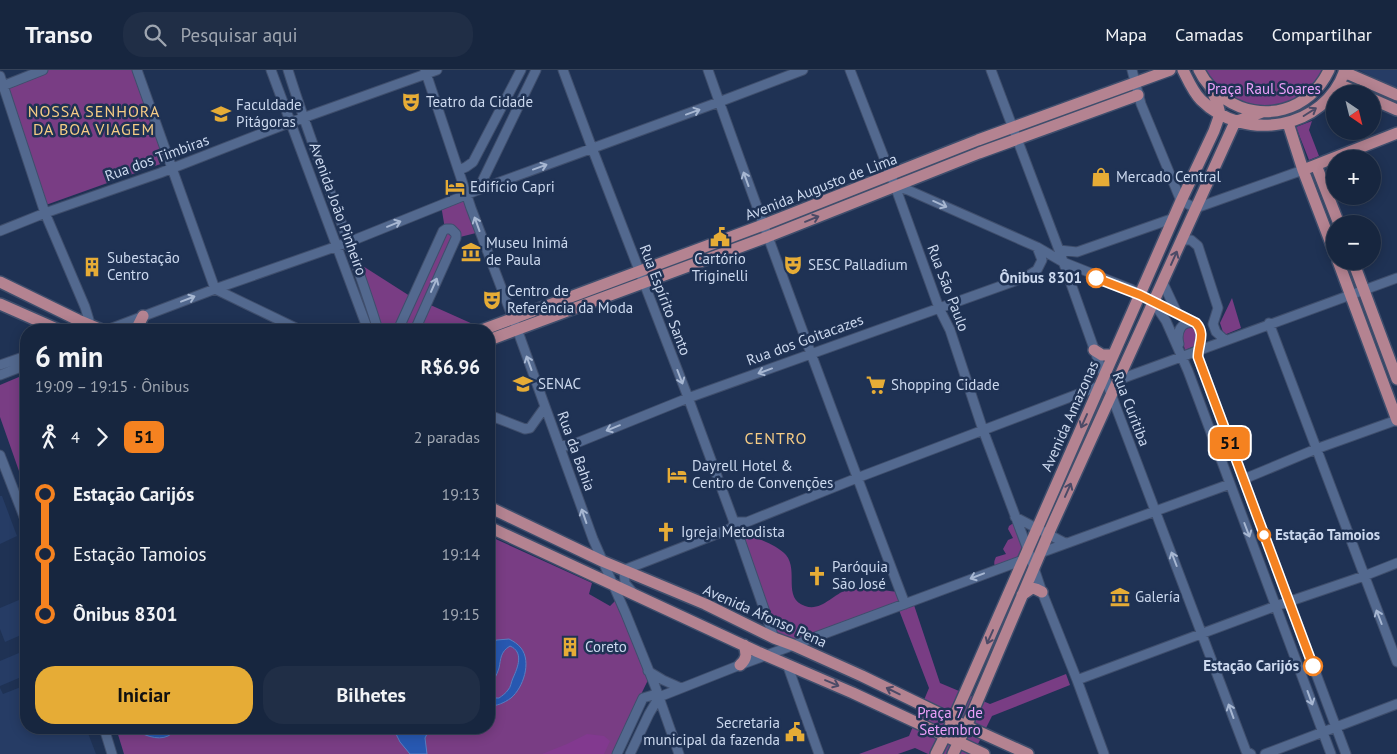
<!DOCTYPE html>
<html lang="pt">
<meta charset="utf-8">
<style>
body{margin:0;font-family:"PT Sans",sans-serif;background:#202e46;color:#f1f3f6;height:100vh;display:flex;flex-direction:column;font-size:19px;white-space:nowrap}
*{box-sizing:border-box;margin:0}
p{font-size:16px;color:#9ea5b0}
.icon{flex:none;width:28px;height:28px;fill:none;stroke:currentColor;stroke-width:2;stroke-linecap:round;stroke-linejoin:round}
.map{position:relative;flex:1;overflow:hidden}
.drawer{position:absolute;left:20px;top:254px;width:475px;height:410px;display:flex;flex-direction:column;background:#17263f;border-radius:20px;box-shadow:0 2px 12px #0003,0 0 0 1px #364359}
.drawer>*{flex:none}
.badge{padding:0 10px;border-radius:8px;font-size:18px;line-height:32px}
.needle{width:32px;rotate:145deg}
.fabs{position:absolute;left:1326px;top:15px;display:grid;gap:10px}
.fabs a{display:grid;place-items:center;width:55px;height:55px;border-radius:50%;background:#17263f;box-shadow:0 2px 12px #0003,0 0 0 1px #364359;font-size:25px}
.map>.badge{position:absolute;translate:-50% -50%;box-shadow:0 0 0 2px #fff}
.legs{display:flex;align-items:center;gap:8px;height:55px;padding:0 15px;font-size:16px}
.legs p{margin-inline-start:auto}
.summary{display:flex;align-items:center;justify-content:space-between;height:85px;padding:0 15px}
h1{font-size:28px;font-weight:700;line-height:38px}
.primary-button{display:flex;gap:10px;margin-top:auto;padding:10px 15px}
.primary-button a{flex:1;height:58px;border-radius:20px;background:#e6ac36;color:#111;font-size:20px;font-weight:700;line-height:58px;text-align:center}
.primary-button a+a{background:#202e46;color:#f1f3f6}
ul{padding:0 15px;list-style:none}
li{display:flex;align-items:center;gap:18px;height:60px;font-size:19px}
li i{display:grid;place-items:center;width:8px;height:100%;margin:0 6px;background:currentColor}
li i::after{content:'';width:12px;height:12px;margin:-6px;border:4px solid;border-radius:50%;background:#17263f}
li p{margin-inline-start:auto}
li:first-child i{background:linear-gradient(#0000 50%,currentColor 0)}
li:last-child i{background:linear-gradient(currentColor 50%,#0000 0)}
header{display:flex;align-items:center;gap:30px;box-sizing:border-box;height:70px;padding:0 25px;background:#17263f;border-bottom:1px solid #364359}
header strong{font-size:24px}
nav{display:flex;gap:28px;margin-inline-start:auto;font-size:18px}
.search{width:350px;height:45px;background:#202e46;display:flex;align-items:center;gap:12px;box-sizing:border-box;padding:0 18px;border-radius:20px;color:#9ea5b0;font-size:19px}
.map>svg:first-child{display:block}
</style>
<header>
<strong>Transo</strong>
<div class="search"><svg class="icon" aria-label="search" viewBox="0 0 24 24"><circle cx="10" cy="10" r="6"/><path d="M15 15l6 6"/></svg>Pesquisar aqui</div>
<nav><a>Mapa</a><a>Camadas</a><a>Compartilhar</a></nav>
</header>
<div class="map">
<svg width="1397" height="684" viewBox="0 0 1397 684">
<rect width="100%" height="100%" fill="#1f3254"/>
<!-- built -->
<path fill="#263c65" d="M1359 0H1397V19Z
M0 426H2L17 466 0 474Z
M26 527V578L21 565 5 572 0 559V538Z
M26 580V605L0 616V591Z
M26 615V658H86L96 684H0V618L3 624Z"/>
<!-- green -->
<path fill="#793d84" d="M44 0H137L169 91 43 136 3 20Z
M1204 0H1325L1310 20 1288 34 1259 38 1242 34 1216 18Z
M1312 51 1309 60 1319 86 1309 90 1296 57Z
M467 124 480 162 456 168 426 233 484 259 380 260 355 191 413 228 445 159 441 135Z
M1232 228 1241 258 1224 265 1220 253Z
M1184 257H1197V275L1185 280 1181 265Z
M26 304V426L19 401 0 347V315Z
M1012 454H1014L1028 480 1023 490 997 499C993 495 994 491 996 487L1006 484 1003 479 1008 470 1013 468 1008 459 1009 456Z
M489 466 592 513 589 524 610 536 615 531 616 532 648 610 612 684H124L116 658H489Z
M749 466C761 469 778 476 786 485 799 501 782 528 805 536 821 542 833 524 847 520 862 516 884 521 901 522L905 534 806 571 777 570 743 467Z
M914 535 940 613 990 634 1066 604 1070 615 992 646 973 684H928L915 678 898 684H859L909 666 929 618 899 540Z"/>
<!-- forest -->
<path fill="#82398f" d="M587 664 604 666 610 671 604 684H542L567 674Z"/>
<!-- water -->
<path fill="#2758b1" stroke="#587ec3" d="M509 569C513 571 518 574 521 578 532 592 523 618 511 628 504 633 497 636 489 636V628H499C502 626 506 623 508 620 511 617 511 612 513 608 518 597 524 582 510 576 500 582 501 589 499 598 497 605 493 612 489 617V572L497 570Z
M134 658H177C175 660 172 664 168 666 158 671 141 665 134 658Z
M393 658H430L425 668 427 684H410L400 672Z"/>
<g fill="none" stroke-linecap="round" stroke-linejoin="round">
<defs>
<path id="minor" d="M137 0 215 219 300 260
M271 0 368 260
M288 0C315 87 351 172 378 260
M425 0 471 138 517 259 593 469 626 544 655 616 679 684
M563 0 592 78 686 322 734 452 732 458
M708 0C771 179 838 357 905 534
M850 0 895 116 939 238 950 260 983 360 1028 480 1042 522 1077 610 1104 684
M991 0 1059 180 1097 287 1246 681 1251 684
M1132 0 1141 34 1181 131 1196 138 1303 100
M0 6 45 143 85 237 89 250 88 254
M0 17 43 0
M459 100 466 97 473 92 521 0
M895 116 908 120 1037 177 1063 192
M478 120 536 0
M0 161 45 143 160 103 286 54 437 0
M1182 170H1191L1198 176 1218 238 1213 254 1216 262 1225 270
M1059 180 1077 182 1174 148
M1063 192 1131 219 1153 232 1196 253C1206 264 1198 274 1198 287L1346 684
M1163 213 1177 243
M1153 232 1166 251 1188 301 1331 684
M1269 253 1397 592
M107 260 215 219 349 172 478 120 719 32 803 0
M398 260 443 161 446 159H451L456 164V168L415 260
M1179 274C1176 262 1181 250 1195 253
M0 295 26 286
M0 305 26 295
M1118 310 1397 208
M489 345 525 359 530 358 545 337
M559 375 569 376 688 328 1026 207 1037 200 1042 190 1037 177
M0 385 26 452
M1244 409 1316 379 1397 350
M1015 447 1065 473
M734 452H747L857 408 1102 315
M732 458 738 464 774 568
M1040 483 1230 414
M634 524 625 513 624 500 732 458
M787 594 819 684
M648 601 663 610 681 618
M1077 610 1276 536 1364 506 1397 493
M659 627 740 595 1023 490
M104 658 112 684
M617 684 643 628 653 625 659 627
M630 684 649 644 659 627
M1265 684 1397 634"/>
<path id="major" d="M1183 0C1188 10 1193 22 1201 30 1244 73 1325 60 1345 0
M1199 0C1205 13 1213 21 1225 29 1262 54 1310 41 1329 0
M1344 2 1397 25
M1339 14 1361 24
M1372 29 1397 40
M1288 53 1303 100 1335 184
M1316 95 1339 154
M1303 100 1397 63
M1338 191 1397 350
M1353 191 1397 309
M0 212 78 250 102 260
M0 234 59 260
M136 260 143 246
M482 260 763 155 978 70 1170 0
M489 270 767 167 979 83 1138 25
M1094 280 1102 285H1113
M489 437 602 491 705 534 774 568 793 575 862 606 953 650 1028 684
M489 457 758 582 853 623 984 684
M1022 525 1032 518 1036 519 1042 522
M740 595C747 589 747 584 744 575
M936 684 953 650 1181 131 1214 61 1220 44 1217 32 1211 19
M953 684 974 639 1050 460 1235 52 1262 42"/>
</defs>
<!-- minor casing -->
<use href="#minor" stroke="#3f4e6c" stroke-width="11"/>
<!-- major casing -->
<use href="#major" stroke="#3f4e6c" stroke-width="14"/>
<!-- minor -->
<use href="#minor" stroke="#53698f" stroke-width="9"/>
<!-- major -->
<use href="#major" stroke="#b48391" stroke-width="11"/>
</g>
<!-- one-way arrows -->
<defs><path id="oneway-shaft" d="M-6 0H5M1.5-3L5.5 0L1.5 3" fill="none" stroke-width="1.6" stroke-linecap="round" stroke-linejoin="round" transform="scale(1.25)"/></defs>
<g stroke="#a7b7d2">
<use href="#oneway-shaft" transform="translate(693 42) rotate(-20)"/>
<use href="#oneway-shaft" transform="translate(540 97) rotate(-20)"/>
<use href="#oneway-shaft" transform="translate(746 109) rotate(-110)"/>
<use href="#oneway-shaft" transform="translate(940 134) rotate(24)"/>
<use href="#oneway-shaft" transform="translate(394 154) rotate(-22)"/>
<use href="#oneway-shaft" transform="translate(477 154) rotate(-110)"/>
<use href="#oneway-shaft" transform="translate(434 215) rotate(-66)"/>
<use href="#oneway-shaft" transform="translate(188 229) rotate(-21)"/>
<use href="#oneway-shaft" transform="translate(529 293) rotate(-110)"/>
<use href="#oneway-shaft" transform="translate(765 301) rotate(160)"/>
<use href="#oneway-shaft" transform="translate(680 307) rotate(69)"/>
<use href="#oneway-shaft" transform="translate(613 358) rotate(158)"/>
<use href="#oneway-shaft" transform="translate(584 446) rotate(-109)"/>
<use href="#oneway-shaft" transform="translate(1247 460) rotate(69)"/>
<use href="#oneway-shaft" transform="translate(1174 489) rotate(-111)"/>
<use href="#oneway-shaft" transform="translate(977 506) rotate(159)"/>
<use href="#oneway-shaft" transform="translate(1379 547) rotate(-111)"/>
<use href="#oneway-shaft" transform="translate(1310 628) rotate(70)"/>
<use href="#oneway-shaft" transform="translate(1231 641) rotate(-110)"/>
</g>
<g stroke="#4c4a66">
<use href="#oneway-shaft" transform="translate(1310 42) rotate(-32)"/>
<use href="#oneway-shaft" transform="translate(812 149) rotate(-22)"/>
<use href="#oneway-shaft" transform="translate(1174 188) rotate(-66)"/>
<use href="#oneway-shaft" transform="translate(1084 351) rotate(114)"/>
<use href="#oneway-shaft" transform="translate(1068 420) rotate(-66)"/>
<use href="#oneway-shaft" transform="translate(990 567) rotate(114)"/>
<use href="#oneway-shaft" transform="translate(832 613) rotate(23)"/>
<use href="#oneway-shaft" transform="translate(893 621) rotate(-154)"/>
</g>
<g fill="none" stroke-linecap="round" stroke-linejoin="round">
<defs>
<path id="line-1" d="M1096 208 1140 225 1196 253C1206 264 1198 274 1198 287L1313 596"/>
</defs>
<!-- line-1 casing -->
<use href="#line-1" stroke="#fff" stroke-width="11"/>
<!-- line-1 -->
<use href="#line-1" stroke="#f58220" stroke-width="8"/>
</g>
<!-- icons -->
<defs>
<symbol id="theatre-bare" viewBox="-9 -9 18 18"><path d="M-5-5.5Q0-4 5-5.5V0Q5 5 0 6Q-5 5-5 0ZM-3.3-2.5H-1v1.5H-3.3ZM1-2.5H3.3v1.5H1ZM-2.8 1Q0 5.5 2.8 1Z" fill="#e6ac36" stroke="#1f3254" stroke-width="2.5" paint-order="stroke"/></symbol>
<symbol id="university-bare" viewBox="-9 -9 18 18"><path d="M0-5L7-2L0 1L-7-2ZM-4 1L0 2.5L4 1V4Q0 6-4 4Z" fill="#e6ac36" stroke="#1f3254" stroke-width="2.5" paint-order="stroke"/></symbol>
<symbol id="shop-bare" viewBox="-9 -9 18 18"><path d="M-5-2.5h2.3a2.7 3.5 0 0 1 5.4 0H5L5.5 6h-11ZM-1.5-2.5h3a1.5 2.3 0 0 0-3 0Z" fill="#e6ac36" stroke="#1f3254" stroke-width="2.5" paint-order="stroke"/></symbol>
<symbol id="hotel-bare" viewBox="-9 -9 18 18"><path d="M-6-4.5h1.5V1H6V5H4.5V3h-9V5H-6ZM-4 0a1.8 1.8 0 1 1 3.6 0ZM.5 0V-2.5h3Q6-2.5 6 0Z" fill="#e6ac36" stroke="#1f3254" stroke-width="2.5" paint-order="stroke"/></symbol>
<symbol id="civic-bare" viewBox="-9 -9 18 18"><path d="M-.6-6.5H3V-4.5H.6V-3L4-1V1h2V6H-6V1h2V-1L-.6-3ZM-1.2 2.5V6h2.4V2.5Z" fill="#e6ac36" stroke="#1f3254" stroke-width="2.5" paint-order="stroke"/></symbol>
<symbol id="museum-bare" viewBox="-9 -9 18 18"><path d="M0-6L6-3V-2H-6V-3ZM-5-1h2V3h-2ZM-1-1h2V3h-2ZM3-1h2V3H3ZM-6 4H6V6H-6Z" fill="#e6ac36" stroke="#1f3254" stroke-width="2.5" paint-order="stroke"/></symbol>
<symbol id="building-bare" viewBox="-9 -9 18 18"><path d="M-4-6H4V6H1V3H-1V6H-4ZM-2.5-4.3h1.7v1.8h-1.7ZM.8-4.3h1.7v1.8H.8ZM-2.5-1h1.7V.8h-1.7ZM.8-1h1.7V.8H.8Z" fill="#e6ac36" stroke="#1f3254" stroke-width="2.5" paint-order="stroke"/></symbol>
<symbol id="supermarket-bare" viewBox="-9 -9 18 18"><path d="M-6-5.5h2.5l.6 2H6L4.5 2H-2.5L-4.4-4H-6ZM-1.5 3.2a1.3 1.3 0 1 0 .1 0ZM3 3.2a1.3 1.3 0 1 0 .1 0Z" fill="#e6ac36" stroke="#1f3254" stroke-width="2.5" paint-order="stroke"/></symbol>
<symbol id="church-bare" viewBox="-9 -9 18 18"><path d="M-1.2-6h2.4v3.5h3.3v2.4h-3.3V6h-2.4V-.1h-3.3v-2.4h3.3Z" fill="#e6ac36" stroke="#1f3254" stroke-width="2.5" paint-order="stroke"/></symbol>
</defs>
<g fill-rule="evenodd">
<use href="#theatre-bare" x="397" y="18" width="28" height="28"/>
<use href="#university-bare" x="207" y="30" width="28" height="28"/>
<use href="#shop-bare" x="1087" y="93" width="28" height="28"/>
<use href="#hotel-bare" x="441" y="103" width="28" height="28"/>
<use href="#civic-bare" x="706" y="153" width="28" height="28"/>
<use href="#museum-bare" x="457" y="168" width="28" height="28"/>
<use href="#theatre-bare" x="779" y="181" width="28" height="28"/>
<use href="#building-bare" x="78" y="183" width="28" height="28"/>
<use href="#theatre-bare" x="478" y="216" width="28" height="28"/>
<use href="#university-bare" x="509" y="300" width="28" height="28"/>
<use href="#supermarket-bare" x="862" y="301" width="28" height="28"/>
<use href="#hotel-bare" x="663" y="391" width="28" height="28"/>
<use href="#church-bare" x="652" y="448" width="28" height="28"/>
<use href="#church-bare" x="803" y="492" width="28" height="28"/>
<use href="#museum-bare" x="1106" y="513" width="28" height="28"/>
<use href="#building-bare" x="556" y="563" width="28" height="28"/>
<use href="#civic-bare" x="781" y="648" width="28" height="28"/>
</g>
<!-- markers -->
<g fill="#fff" stroke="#f58220" stroke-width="2.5">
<circle cx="1096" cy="208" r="9"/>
<circle cx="1264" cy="465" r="6"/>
<circle cx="1313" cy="596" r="9"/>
</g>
<g text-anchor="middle" stroke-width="5" stroke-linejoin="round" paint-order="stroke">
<!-- park labels -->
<g font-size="15" fill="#eba0f9" stroke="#1f3254">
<text x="1264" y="24">Praça Raul Soares</text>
<text x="950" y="648">Praça 7 de<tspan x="950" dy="17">Setembro</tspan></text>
</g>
<!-- poi labels -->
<g font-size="15" fill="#cbd8ee" stroke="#1f3254" text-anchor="start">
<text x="426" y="37">Teatro da Cidade</text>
<text x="236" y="40">Faculdade<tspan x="236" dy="17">Pitágoras</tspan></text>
<text x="1116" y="112">Mercado Central</text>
<text x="470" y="122">Edifício Capri</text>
<text x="486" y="178">Museu Inimá<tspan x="486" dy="17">de Paula</tspan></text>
<text x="107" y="193">Subestação<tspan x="107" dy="17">Centro</tspan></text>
<text x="720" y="194" text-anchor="middle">Cartório<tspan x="720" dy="17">Triginelli</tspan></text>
<text x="808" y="200">SESC Palladium</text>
<text x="507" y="226">Centro de<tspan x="507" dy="17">Referência da Moda</tspan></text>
<text x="538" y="319">SENAC</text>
<text x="891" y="320">Shopping Cidade</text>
<text x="692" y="401">Dayrell Hotel &amp;<tspan x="692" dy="17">Centro de Convenções</tspan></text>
<text x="681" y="467">Igreja Metodista</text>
<text x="832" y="502">Paróquia<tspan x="832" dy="17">São José</tspan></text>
<text x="1135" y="532">Galería</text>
<text x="585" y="582">Coreto</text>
<text x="780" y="658" text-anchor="end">Secretaria<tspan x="780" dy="17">municipal da fazenda</tspan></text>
</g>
<!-- street labels -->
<g font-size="15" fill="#cbd8ee" stroke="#1f3254">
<text transform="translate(157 88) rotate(-20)" y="5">Rua dos Timbiras</text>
<text transform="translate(821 117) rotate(-21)" y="5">Avenida Augusto de Lima</text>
<text transform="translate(338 139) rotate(70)" y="5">Avenida João Pinheiro</text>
<text transform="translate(948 218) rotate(69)" y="5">Rua São Paulo</text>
<text transform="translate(665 230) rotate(69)" y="5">Rua Espírito Santo</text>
<text transform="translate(805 270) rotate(-20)" y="5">Rua dos Goitacazes</text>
<text transform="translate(1131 339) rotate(69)" y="5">Rua Curitiba</text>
<text transform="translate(1070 346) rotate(-66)" y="5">Avenida Amazonas</text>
<text transform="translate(576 381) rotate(70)" y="5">Rua da Bahia</text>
<text transform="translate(765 546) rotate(24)" y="5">Avenida Afonso Pena</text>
</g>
<!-- stop labels -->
<g font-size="15" font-weight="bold" fill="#cbd8ee" stroke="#1f3254" text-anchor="end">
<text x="1082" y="213">Ônibus 8301</text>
<text x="1275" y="470" text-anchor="start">Estação Tamoios</text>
<text x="1299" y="601">Estação Carijós</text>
</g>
<!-- neighbourhood labels -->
<g font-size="16" letter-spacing="1" fill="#f5cc85" stroke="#1f3254">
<text x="94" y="47">NOSSA SENHORA<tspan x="94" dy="18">DA BOA VIAGEM</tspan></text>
<text x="776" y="374">CENTRO</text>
</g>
</g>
</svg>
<div class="fabs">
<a><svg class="needle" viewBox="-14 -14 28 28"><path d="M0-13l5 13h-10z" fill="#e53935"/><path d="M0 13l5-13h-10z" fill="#9ea5b0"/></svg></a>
<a>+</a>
<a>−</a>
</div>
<b class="badge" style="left:1230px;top:373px;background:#f58220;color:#111">51</b>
<section class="drawer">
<div class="summary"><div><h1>6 min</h1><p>19:09 – 19:15 · Ônibus</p></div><b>R$6.96</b></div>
<div class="legs"><svg class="icon" aria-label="walk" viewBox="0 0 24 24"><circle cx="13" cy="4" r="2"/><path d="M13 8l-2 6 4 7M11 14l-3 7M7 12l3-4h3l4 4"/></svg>4<svg class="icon" aria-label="forward" viewBox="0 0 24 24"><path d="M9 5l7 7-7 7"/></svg><b class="badge" style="background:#f58220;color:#111">51</b><p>2 paradas</p></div>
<ul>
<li><i style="color:#f58220"></i><b>Estação Carijós</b><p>19:13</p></li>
<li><i style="color:#f58220"></i><span>Estação Tamoios</span><p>19:14</p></li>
<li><i style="color:#f58220"></i><b>Ônibus 8301</b><p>19:15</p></li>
</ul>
<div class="primary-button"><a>Iniciar</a><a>Bilhetes</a></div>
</section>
</div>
